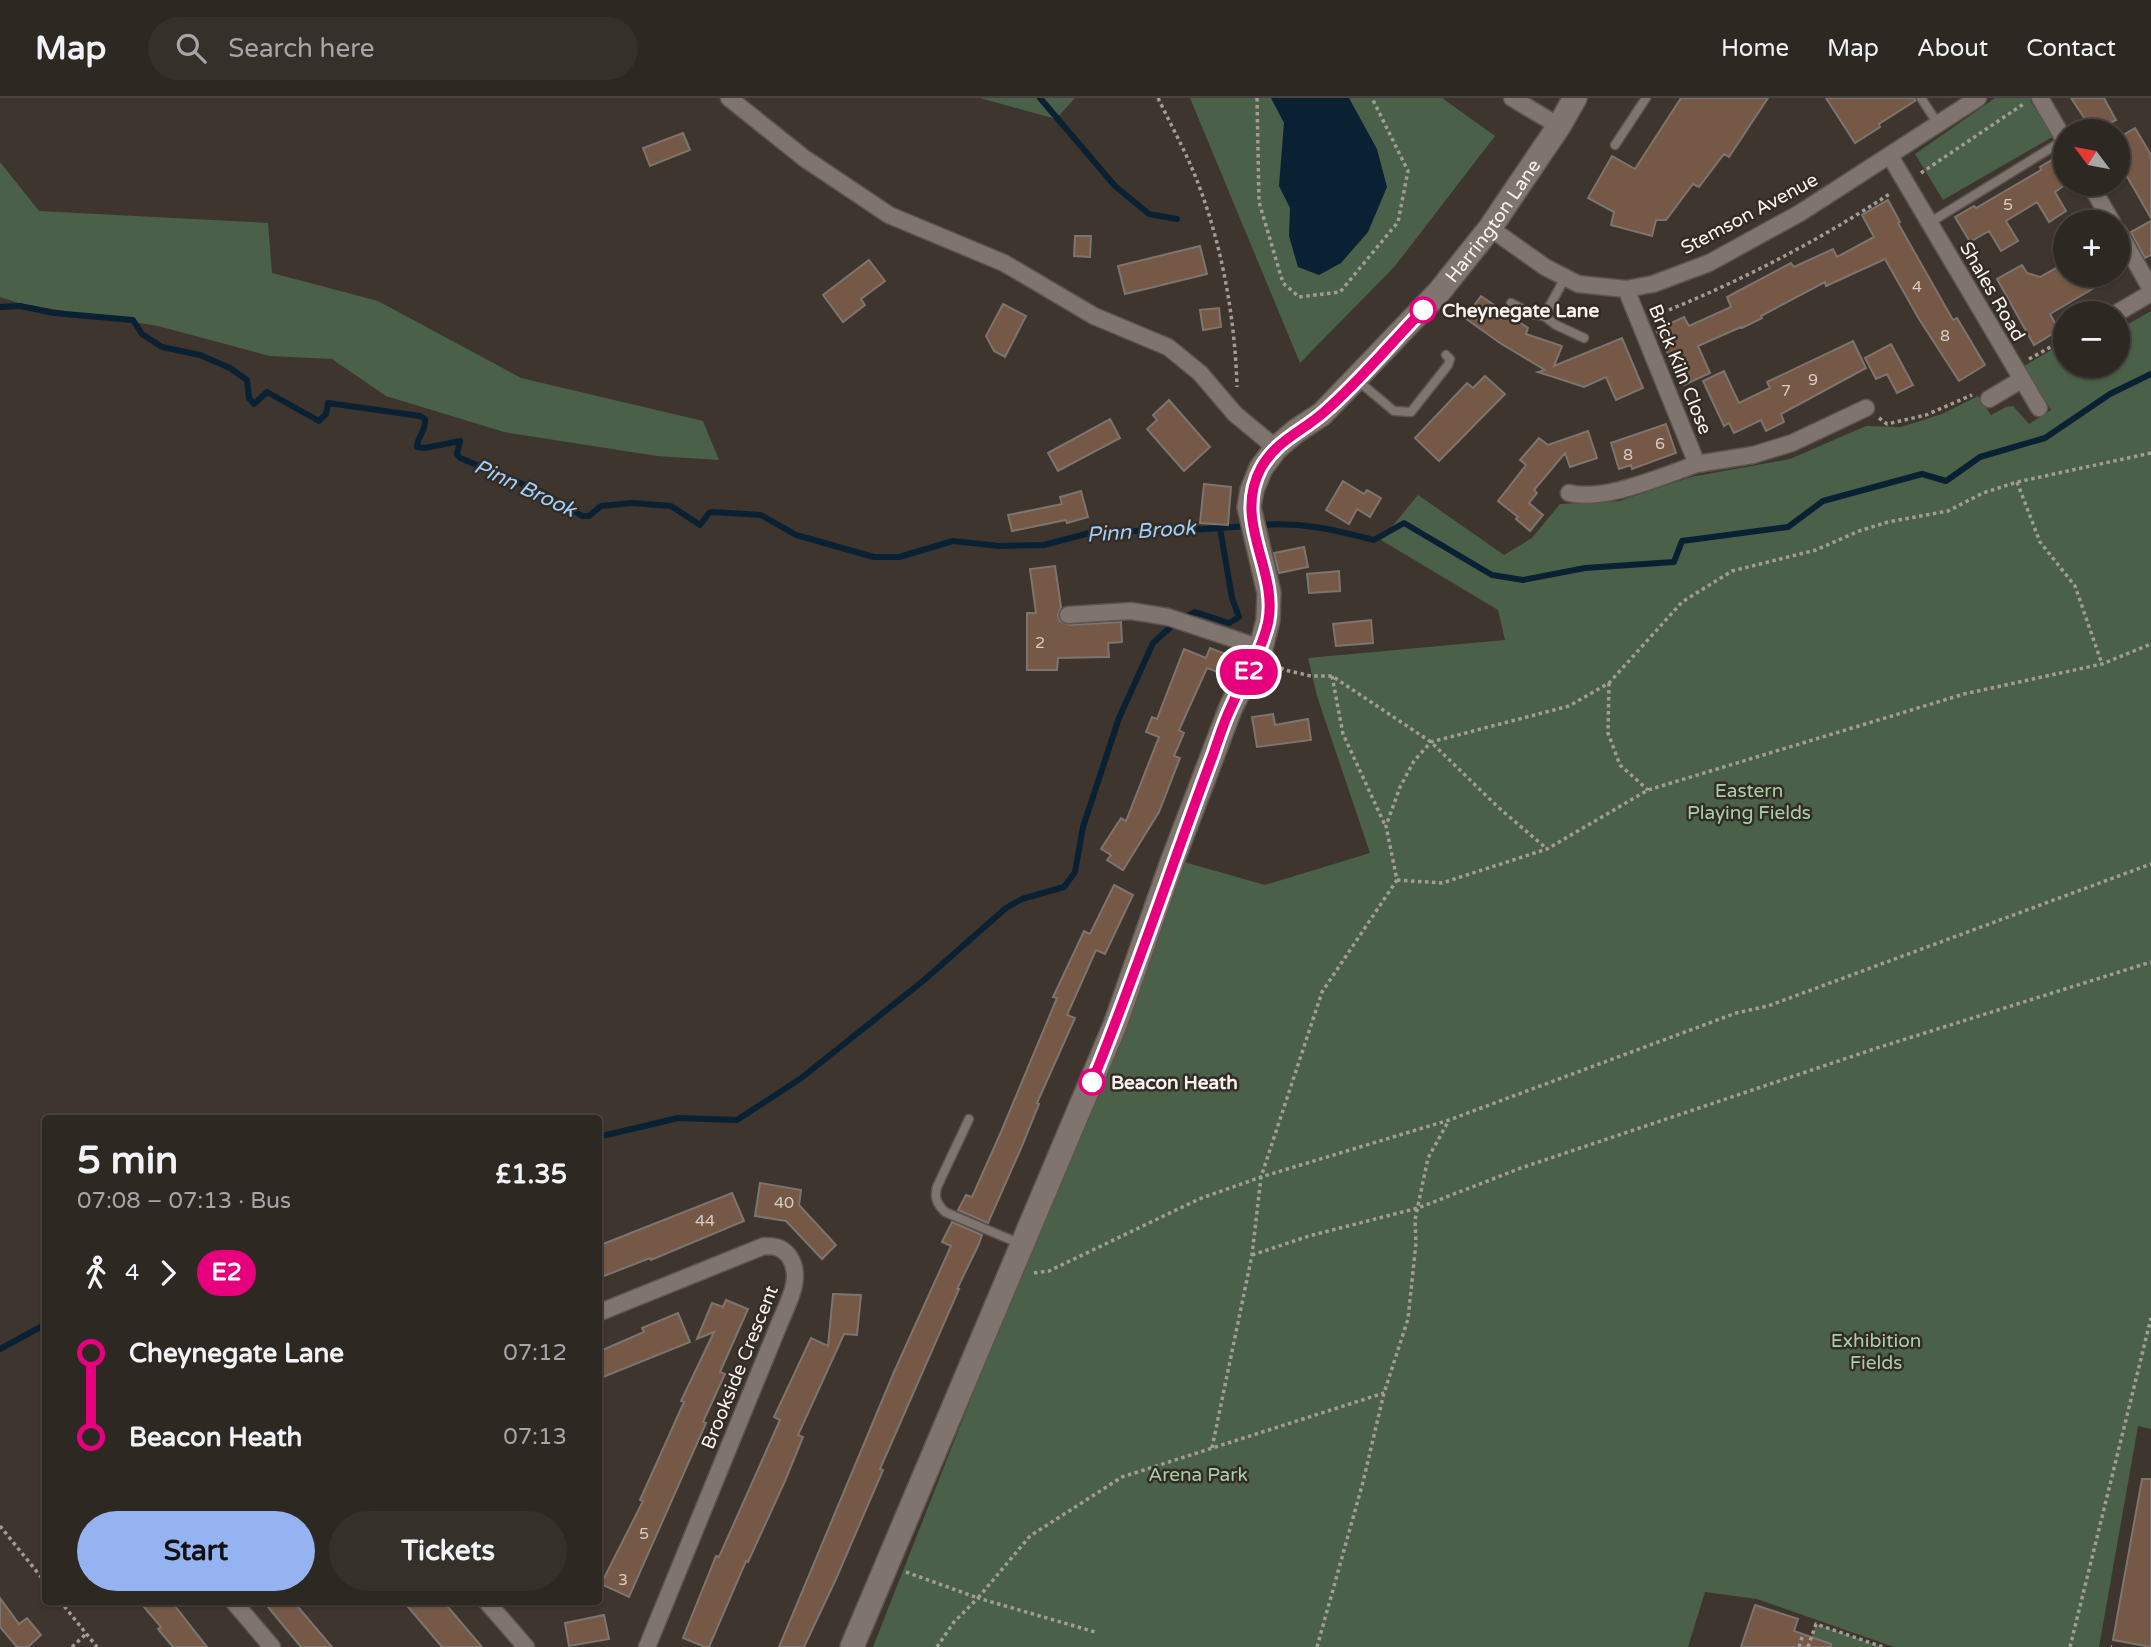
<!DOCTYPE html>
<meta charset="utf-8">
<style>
body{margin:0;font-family:"Varela Round",sans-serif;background:#36302b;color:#f1f3f6;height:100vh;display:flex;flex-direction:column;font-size:26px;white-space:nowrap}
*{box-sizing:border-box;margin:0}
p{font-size:23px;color:#a7a6a6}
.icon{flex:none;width:38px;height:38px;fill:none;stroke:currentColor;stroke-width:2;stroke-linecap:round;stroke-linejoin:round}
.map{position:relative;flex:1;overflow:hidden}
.sheet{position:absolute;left:42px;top:1017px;width:560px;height:490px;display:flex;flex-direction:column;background:#2e2823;border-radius:7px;box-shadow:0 2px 5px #0004,0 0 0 2px #494441}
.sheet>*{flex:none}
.badge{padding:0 14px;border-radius:23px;font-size:24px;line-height:46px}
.needle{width:46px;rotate:302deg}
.controls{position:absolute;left:2053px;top:21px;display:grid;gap:14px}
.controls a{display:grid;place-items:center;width:77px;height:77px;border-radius:50%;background:#2e2823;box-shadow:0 2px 5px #0004,0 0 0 2px #494441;font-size:35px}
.map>.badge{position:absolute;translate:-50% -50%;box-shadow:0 0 0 4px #fff}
.legs{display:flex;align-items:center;gap:10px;height:77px;padding:0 35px;font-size:23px}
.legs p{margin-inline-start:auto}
.summary{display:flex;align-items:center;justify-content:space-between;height:119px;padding:0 35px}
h1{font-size:38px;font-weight:700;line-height:52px}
.primary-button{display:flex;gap:14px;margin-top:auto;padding:14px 35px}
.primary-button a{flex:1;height:80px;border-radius:42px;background:#95b2f1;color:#111;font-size:28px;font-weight:700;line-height:80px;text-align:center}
.primary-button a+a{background:#36302b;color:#f1f3f6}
ul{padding:0 35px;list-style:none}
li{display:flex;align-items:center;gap:24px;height:84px;font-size:26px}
li i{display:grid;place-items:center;width:10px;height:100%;margin:0 9px;background:currentColor}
li i::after{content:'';width:18px;height:18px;margin:-9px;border:5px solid;border-radius:50%;background:#2e2823}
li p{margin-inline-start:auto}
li:first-child i{background:linear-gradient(#0000 50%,currentColor 0)}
li:last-child i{background:linear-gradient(currentColor 50%,#0000 0)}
header{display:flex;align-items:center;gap:42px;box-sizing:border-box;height:98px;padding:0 35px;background:#2e2823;border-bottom:2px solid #494441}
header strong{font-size:33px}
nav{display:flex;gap:38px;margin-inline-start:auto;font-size:24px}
.search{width:490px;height:63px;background:#36302b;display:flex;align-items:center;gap:18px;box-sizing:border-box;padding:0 24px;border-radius:38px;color:#a7a6a6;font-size:26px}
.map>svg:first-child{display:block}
</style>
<header>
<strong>Map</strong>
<div class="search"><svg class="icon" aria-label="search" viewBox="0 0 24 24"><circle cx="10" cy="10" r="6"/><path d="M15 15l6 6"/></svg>Search here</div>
<nav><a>Home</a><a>Map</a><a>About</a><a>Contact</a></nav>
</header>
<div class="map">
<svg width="2151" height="1549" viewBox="0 0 2151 1549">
<rect width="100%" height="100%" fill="#3e352f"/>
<!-- green -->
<path fill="#4b6049" d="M980 0H1075L1056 21Z
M1190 0H1442L1495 38 1395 168 1300 265Z
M1995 0H2034L2030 3 2054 38 1943 102 1915 56Z
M0 64 39 113 268 125 272 175 378 203 521 280 703 323 719 362 657 358 504 334 386 298 332 261 270 258 158 228 22 206 0 199Z
M2151 213V1331L2138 1328 2099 1549H1894L1757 1501 1705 1494 1688 1549H873L990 1252 1118 946 1184 764 1265 787 1370 755 1317 598 1308 560 1505 542 1498 512 1381 442 1418 397 1504 457 1532 440 1560 406 1619 403 1691 379 1790 361 1866 328 1901 329 1942 316 1978 298 1991 317 2006 309 2013 308 2029 326 2051 312 2024 268 2065 244V268H2118V232Z
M1816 1526 1883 1549H1808Z"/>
<!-- water -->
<path fill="#092133" d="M1271 0H1349L1377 51 1387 89 1368 134 1341 165 1319 177 1298 169 1289 138 1290 110 1279 88 1284 25Z"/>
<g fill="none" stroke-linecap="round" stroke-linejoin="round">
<!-- stream -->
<path stroke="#092133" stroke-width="6" d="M1040 0 1115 88 1149 116 1177 121
M0 209 20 208 54 215 133 222 142 236 162 249 200 257 230 270 247 282 249 300 254 306 267 294 319 323 326 316 328 305 420 318 425 321C426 335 417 338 417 349L425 350 460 343 457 356 460 360 542 394 582 418H589L601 408 632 405 671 408 700 427 709 415 712 414 761 417 796 437 874 459H899L953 443 999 448 1044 447 1097 433H1176L1248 428
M1259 427C1304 424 1331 431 1374 442L1404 425 1492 477 1523 482 1585 470 1674 464 1682 443 1788 429 1823 403 1922 376 1946 383 1980 359 2045 340 2110 296 2151 276
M598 1039 678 1020 737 1022 800 981 923 883 1006 810 1022 801 1064 789 1075 774 1083 729 1119 620 1153 545 1175 525 1195 514 1229 525 1239 519 1232 500 1220 430
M0 1251 46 1226"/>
</g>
<!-- building -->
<path fill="#755946" stroke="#7e746e" stroke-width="2" d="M1681 0H1768L1729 59 1724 56 1699 89 1693 86 1666 122H1656L1652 138 1611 127 1614 114 1588 100 1612 58 1635 71Z
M1826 0H1915V3L1879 26 1880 29 1855 45Z
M2071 0H2104L2116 22 2093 33Z
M2135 30 2151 57V120L2118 63V40Z
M683 35 690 52 650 68 643 50Z
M2065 54V87L2055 94 2066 113 2049 124 2037 104 2006 123 2018 143 2001 153 1989 133 1970 144 1955 119 1974 108 1976 110 2041 72 2040 69Z
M1888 102 1900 124 1898 125 1953 222 1957 220 1985 267 1959 283 1919 221 1885 161 1826 188 1825 184 1761 218 1762 220 1742 230 1741 229 1698 248 1710 275 1684 287 1656 232 1684 219 1689 228 1731 209 1727 199 1791 165 1794 169 1833 151 1837 159 1874 139 1862 117Z
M2151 123V157L2145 160 2131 134Z
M1075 138H1091L1090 159 1074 158Z
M1200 148 1207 176 1125 196 1118 168Z
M869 162 885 183 861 201 865 207 843 224 823 197Z
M2065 165V177H2116L2050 216 2059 232 2034 247 1997 181 2022 167 2027 175 2040 179Z
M1481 198 1528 230 1526 236 1562 248 1554 268 1622 240 1643 290 1616 302 1606 279 1584 289 1538 274 1545 272 1500 245 1465 220Z
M1003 206 1026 218 1005 259 994 253 986 238Z
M1219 210 1221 229 1203 232 1200 212Z
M1853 243 1866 270 1781 316 1784 324 1766 333 1761 322 1734 335 1729 325 1724 328 1703 283 1724 273 1739 305 1770 290 1767 284Z
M1891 246 1913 287 1897 295 1887 276 1876 281 1865 260Z
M1485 278 1505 296 1439 363 1415 340 1467 285 1473 290Z
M1169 302 1210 349 1184 373 1147 331 1157 322 1153 317Z
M1110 321 1120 340 1058 373 1048 355Z
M1666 326 1676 355 1632 371 1631 367 1619 371 1611 345Z
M1588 333 1597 360 1570 369 1565 355 1534 392 1537 395 1529 405 1543 417 1530 433 1516 421 1518 419 1498 403 1526 367 1520 362 1539 340 1548 347Z
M1343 383 1364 396 1367 392 1381 400 1370 419 1357 411 1349 426 1326 412Z
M1204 386 1231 389 1228 427 1200 425Z
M1081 393 1088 419 1067 425 1066 422 1012 433 1008 417 1062 406 1060 399Z
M1304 449 1308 469 1279 475 1274 455Z
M1055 468 1061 509 1058 517 1060 523 1069 527 1121 524 1122 544 1108 545 1109 559 1058 560 1057 572H1027V515H1036L1030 471Z
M1339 473 1340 493 1309 495 1307 476Z
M1371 522 1373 545 1336 548 1333 526Z
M1210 550 1233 559 1226 577 1207 570 1179 632 1184 635 1174 658 1180 660 1159 714 1123 772 1107 762 1111 757 1101 751 1121 720 1126 723 1159 639 1146 634 1152 619 1157 621 1184 551 1206 560Z
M1273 616 1275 627 1308 621 1311 642 1257 649 1252 619Z
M1114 787 1133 797 1105 856 1096 852 1067 917 1075 920 1037 1005 1039 1006 1022 1048 988 1125 958 1112 966 1097 972 1099 1001 1034 1057 900 1053 899 1084 833 1090 836Z
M760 1085 801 1092 799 1107 836 1147 822 1161 786 1123 755 1118Z
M732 1095 744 1123 651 1162 650 1160 604 1178 598 1164V1148Z
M952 1124 982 1137 978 1148 957 1191H959L880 1371 883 1372 836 1481 804 1549H779L894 1274 951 1148 942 1144Z
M833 1196 861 1197 857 1237 844 1236 798 1337 803 1339 785 1383 748 1464 746 1463 709 1549H705L683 1540 716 1458 719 1459 780 1322 774 1319 811 1240 828 1248Z
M726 1202 748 1211 720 1274 725 1276 703 1324 706 1325 629 1499 601 1486 643 1403 640 1402 684 1304 681 1303 714 1234 697 1241 712 1205 723 1209Z
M678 1215 690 1244 598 1281V1254L644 1234 642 1230Z
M2142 1381H2151V1549L2113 1542Z
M0 1500 19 1526 27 1520 41 1537 28 1549H17L0 1529Z
M139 1503H171L207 1549H173L158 1531 161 1529Z
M263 1503H293L332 1549H301Z
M403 1503H443L482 1549H442Z
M1755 1507 1798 1521 1794 1533 1831 1546V1549H1741Z
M604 1517 609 1541 569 1548 565 1525Z"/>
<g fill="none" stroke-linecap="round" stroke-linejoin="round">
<defs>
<path id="lane" d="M1921 0 1938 26
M1615 47 1646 0
M1929 125 2064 42
M1511 205 1532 216 1544 218 1565 180
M1544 218 1556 227 1584 240
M1357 282 1394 313 1411 314 1448 267 1450 261 1446 257
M969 1021 937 1089C934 1100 937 1106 945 1114L1021 1146"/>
<path id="street" d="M729 0 804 60 889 117 1004 165 1094 218 1168 249 1200 275 1235 316 1276 350
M1512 0 1559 28
M2040 0 2065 43
M1890 58 2039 310
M2090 86 2112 124
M1490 130 1545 169 1578 186 1626 191 1653 186 1709 165 1800 115 1978 0
M2118 133 2151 191
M2117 215 2151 195
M1989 301 2021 282
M1697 366 1753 357 1792 345 1866 310
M1569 395C1604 404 1662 378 1697 366L1626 191
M1068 517 1131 513 1168 519 1261 550
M598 1215 764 1148C775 1148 782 1149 789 1158 804 1180 787 1206 778 1229L647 1549
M233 1503 272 1549
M486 1503 526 1549"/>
<g id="secondary">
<path id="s1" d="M852 1549 1115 927 1172 764 1231 609 1261 550 1268 522 1269 495 1249 409 1252 392 1261 370 1276 350 1296 333 1322 316 1439 194 1490 130 1559 28 1575 0"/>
</g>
</defs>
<!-- lane casing -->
<use href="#lane" stroke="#5b544f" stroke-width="11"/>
<!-- street casing -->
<use href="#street" stroke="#5b544f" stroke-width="19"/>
<!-- secondary casing -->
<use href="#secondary" stroke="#5b544f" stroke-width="26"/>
<!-- path -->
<path stroke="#a29b96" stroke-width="3.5" stroke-dasharray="3.5 3.5" stroke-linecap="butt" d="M1158 0C1169 23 1181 45 1191 68 1220 135 1235 216 1237 289
M1257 0 1259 104 1283 185 1299 199 1340 194 1398 124 1408 73 1372 0
M1921 75 2025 5
M1656 217C1738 185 1818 143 1891 95
M2029 261 2065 241
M1879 320 1887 326 1926 317 1972 297
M2017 384 2040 444 2075 488 2102 566
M1274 567 1285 572 1311 578H1332L1431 644 1499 710 1546 750
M1332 578 1343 636 1385 727
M1609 585 1608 635 1620 667 1648 692
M1397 782 1442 785 1547 751 1648 692 1964 596 2102 566 2151 546
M1252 1157 1309 1138 1418 1110 1521 1070 1877 950 2151 864
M1034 1175 1049 1173 1199 1101 1261 1079 1449 1022 1736 915 1768 908 2151 766
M1212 1350 1252 1157 1261 1079 1322 894 1397 782 1386 728 1400 689 1414 663 1431 644 1569 608 1609 585 1682 504 1732 473 1816 452 1859 433 1888 424 1948 413 1983 395 2017 384 2151 355
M0 1428 46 1485
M906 1474 978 1500 1030 1438 1122 1379 1384 1295
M60 1503 97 1549
M72 1549 86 1536
M937 1549 954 1524 978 1500 1095 1534
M1317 1549 1363 1384 1384 1295 1408 1221 1416 1145 1415 1122 1428 1060 1448 1024
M1799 1549 1803 1536
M1808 1549 1816 1526 1883 1549
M2070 1549 2151 1220
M2111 1549H2112"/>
<!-- lane -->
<use href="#lane" stroke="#7f756e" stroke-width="8"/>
<!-- street -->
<use href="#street" stroke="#7f756e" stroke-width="16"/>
<!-- secondary -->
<use href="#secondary" stroke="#7f756e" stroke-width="23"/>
</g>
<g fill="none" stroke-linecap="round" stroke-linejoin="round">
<defs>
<path id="line-1" d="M1092 984C1136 877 1172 766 1213 657 1219 640 1224 623 1232 607 1244 580 1261 555 1268 525 1279 472 1232 424 1261 370 1276 343 1301 334 1323 315 1359 284 1390 246 1423 212"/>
</defs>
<!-- line-1 casing -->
<use href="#line-1" stroke="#fff" stroke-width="16"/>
<!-- line-1 -->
<use href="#line-1" stroke="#e6007e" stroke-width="10"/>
</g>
<!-- markers -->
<g fill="#fff" stroke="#e6007e" stroke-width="3.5">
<circle cx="1423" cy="212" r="12"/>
<circle cx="1092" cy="984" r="12"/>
</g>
<g text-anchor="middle" stroke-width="5" stroke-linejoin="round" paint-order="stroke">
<!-- number labels -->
<g font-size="16" fill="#d8ccc5">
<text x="2008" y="112">5</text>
<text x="1917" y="194">4</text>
<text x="1945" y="243">8</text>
<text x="1813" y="287">9</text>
<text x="1786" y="298">7</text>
<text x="1660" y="351">6</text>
<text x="1628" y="362">8</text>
<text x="1040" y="550">2</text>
<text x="784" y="1110">40</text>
<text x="705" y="1128">44</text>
<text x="644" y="1441">5</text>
<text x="623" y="1487">3</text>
</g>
<!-- street labels -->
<g font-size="19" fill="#f9f3ef" stroke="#332b25">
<text transform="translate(1749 115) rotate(-28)" y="7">Stemson Avenue</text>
<text dy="7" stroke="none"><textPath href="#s1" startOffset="1606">Harrington Lane</textPath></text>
<text transform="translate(1993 193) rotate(60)" y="7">Shales Road</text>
<text transform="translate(1681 271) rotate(68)" y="7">Brick Kiln Close</text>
<text transform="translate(739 1269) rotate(-68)" y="7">Brookside Crescent</text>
</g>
<!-- stop labels -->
<g font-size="19" font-weight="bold" fill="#f9f3ef" stroke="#332b25" text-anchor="start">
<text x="1442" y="219">Cheynegate Lane</text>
<text x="1111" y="991">Beacon Heath</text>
</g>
<!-- park labels -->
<g font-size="19" fill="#a7d1a4" stroke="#332b25">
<text x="1749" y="699">Eastern<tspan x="1749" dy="22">Playing Fields</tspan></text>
<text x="1876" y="1249">Exhibition<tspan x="1876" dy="22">Fields</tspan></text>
<text x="1198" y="1383">Arena Park</text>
</g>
<!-- water labels -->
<g font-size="21" font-style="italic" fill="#a0cff9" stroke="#332b25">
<text transform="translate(525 390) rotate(25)" y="7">Pinn Brook</text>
<text transform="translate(1141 433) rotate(-4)" y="7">Pinn Brook</text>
</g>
</g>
</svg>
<div class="controls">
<a><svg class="needle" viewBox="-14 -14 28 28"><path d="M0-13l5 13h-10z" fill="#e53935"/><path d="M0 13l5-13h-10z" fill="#a7a6a6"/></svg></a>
<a>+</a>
<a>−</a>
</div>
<b class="badge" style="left:1249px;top:574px;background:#e6007e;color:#fff">E2</b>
<section class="sheet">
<div class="summary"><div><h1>5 min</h1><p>07:08 – 07:13 · Bus</p></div><b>£1.35</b></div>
<div class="legs"><svg class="icon" aria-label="walk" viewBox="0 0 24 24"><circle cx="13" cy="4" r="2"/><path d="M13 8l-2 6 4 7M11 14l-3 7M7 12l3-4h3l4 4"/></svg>4<svg class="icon" aria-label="forward" viewBox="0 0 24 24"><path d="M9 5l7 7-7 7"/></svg><b class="badge" style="background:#e6007e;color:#fff">E2</b></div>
<ul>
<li><i style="color:#e6007e"></i><b>Cheynegate Lane</b><p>07:12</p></li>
<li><i style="color:#e6007e"></i><b>Beacon Heath</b><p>07:13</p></li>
</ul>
<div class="primary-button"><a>Start</a><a>Tickets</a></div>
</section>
</div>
